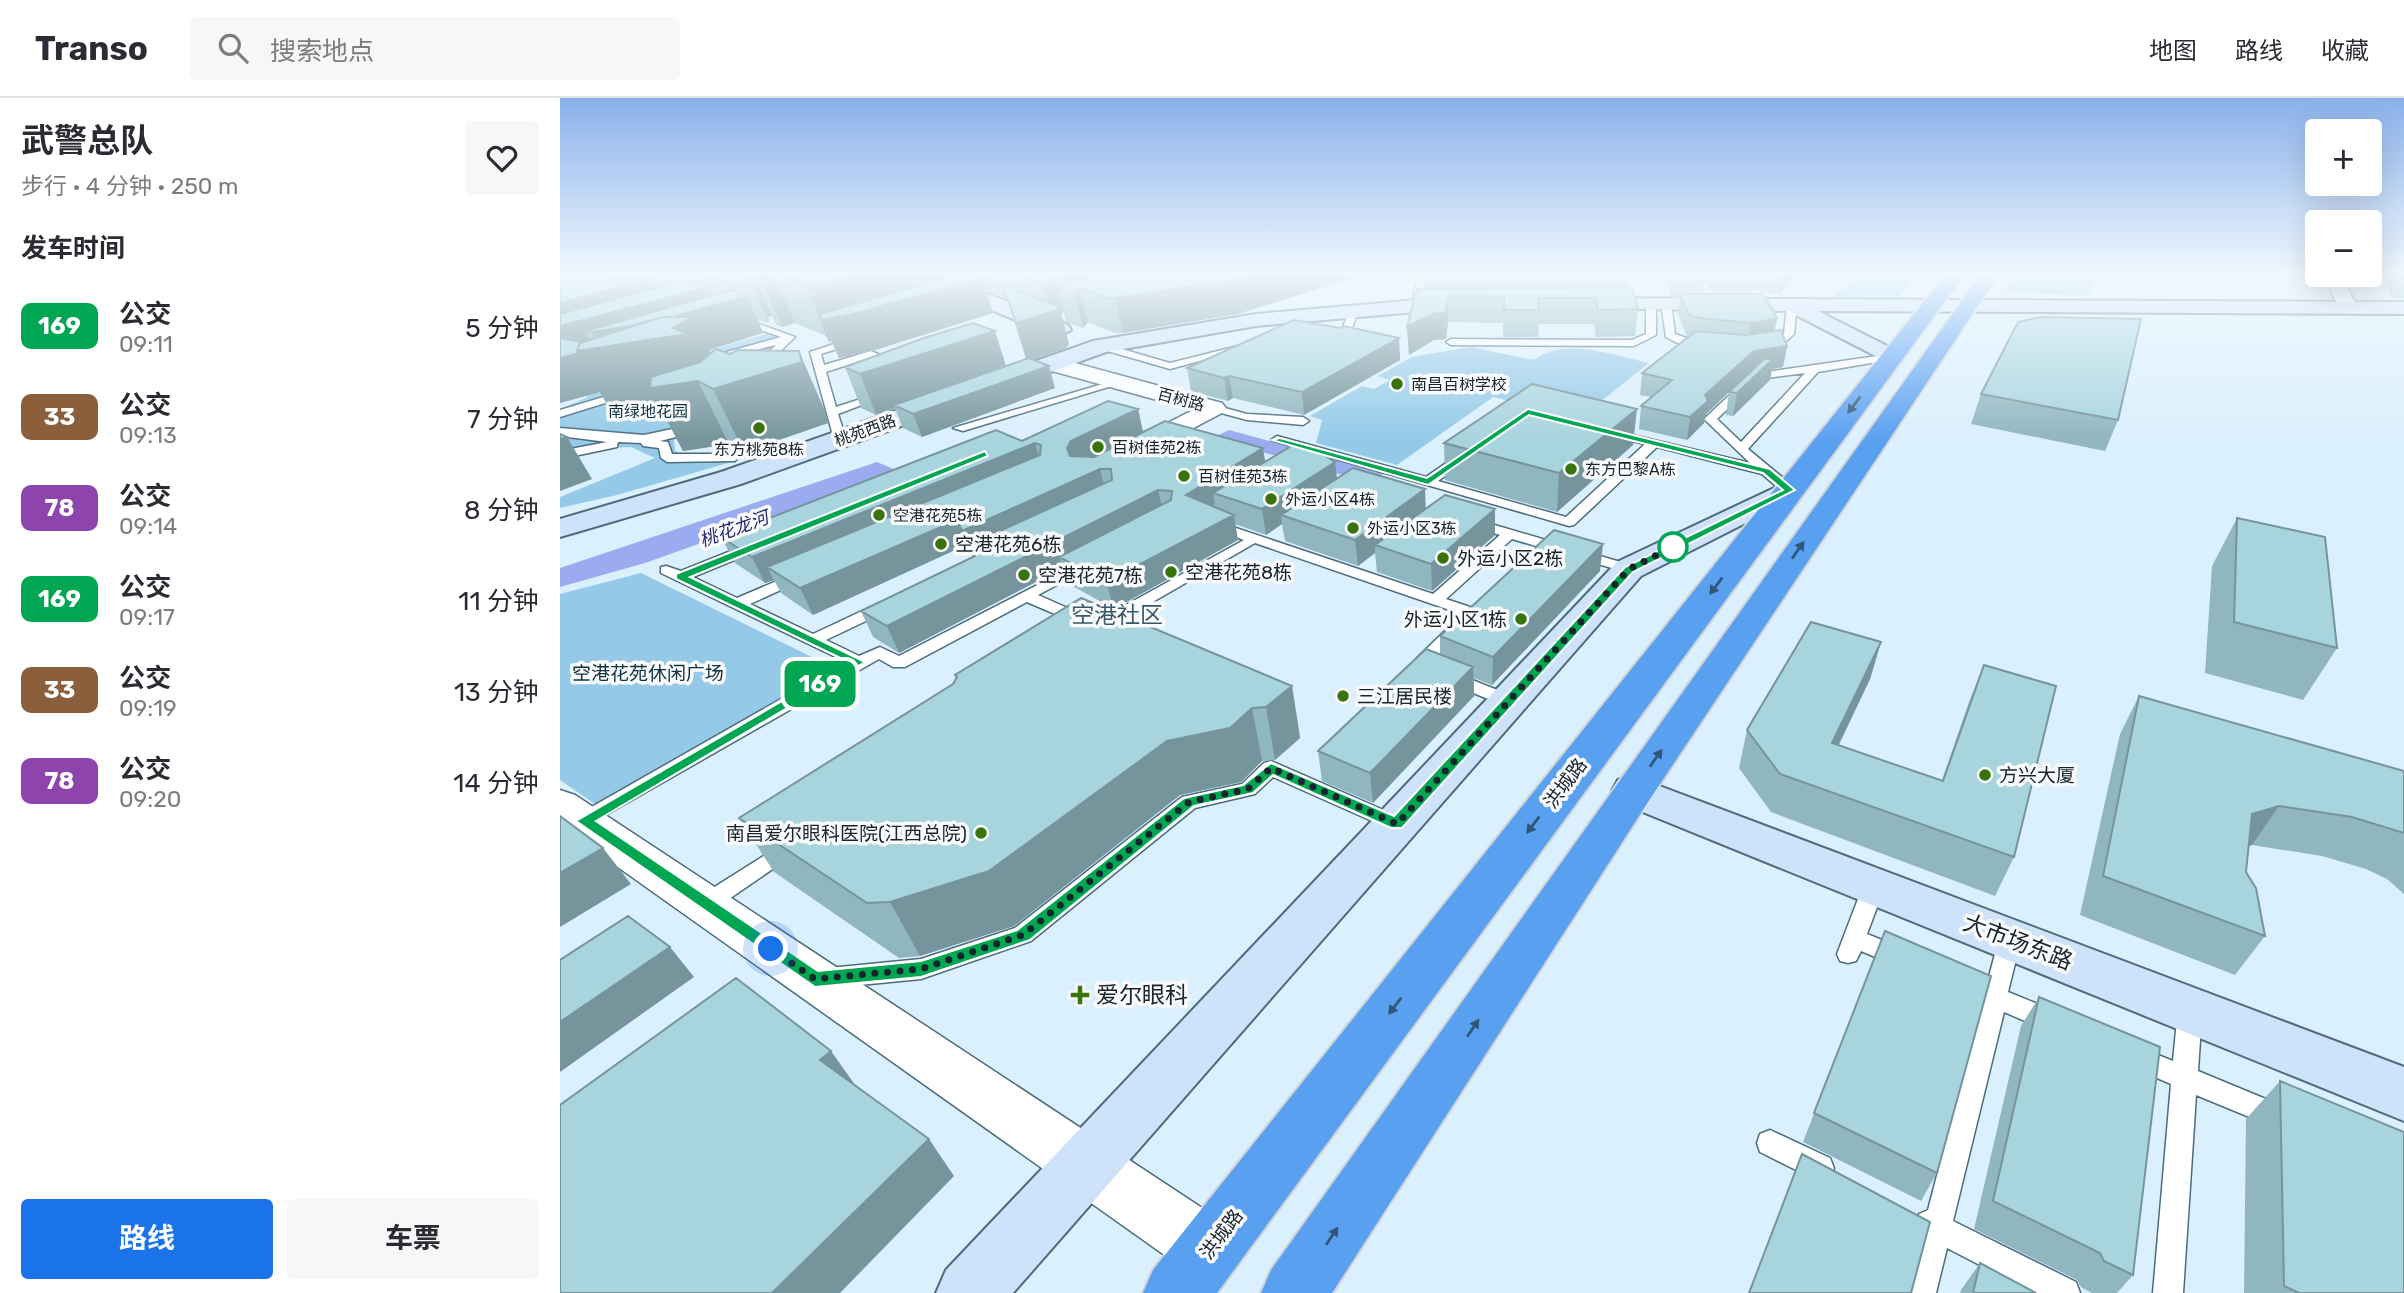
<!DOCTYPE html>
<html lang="zh">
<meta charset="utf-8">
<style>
body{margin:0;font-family:Rubik,"Noto Sans SC",sans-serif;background:#f7f7f7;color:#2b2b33;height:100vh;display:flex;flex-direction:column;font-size:26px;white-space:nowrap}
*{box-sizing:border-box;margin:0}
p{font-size:23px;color:#7c7c81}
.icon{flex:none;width:38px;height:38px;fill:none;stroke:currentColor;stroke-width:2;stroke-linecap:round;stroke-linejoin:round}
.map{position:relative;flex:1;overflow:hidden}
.panel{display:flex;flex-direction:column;background:#fff;width:560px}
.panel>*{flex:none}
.badge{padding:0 14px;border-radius:10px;font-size:24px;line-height:46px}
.buttons{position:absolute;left:1745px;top:21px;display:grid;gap:14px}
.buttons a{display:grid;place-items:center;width:77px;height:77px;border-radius:7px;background:#fff;box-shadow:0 7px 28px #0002;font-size:35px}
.you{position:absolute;width:35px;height:35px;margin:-18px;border:5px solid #fff;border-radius:50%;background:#1a73e8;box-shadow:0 0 0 10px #1a73e833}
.map>.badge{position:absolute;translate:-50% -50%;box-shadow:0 0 0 4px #fff}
h2{padding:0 21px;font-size:26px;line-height:63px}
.round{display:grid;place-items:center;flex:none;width:74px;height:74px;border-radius:7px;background:#f7f7f7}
.headline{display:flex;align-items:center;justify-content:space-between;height:119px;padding:0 21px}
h1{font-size:33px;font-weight:700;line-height:52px}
.primary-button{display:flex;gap:14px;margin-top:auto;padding:14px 21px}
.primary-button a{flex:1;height:80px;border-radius:7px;background:#1a73e8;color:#fff;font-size:28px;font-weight:700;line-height:80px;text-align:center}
.primary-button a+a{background:#f7f7f7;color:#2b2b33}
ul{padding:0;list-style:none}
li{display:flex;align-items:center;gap:21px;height:91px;padding:0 21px}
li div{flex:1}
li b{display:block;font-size:26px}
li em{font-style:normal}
li .badge{min-width:77px;font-weight:700;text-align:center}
header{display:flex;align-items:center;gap:42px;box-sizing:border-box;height:98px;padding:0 35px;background:#fff;border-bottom:2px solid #e1e1e2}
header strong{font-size:33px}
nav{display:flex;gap:38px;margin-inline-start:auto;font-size:24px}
.search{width:490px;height:63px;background:#f7f7f7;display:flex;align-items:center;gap:18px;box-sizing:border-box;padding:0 24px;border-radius:7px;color:#7c7c81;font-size:26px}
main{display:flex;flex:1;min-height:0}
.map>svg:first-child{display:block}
</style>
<header>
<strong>Transo</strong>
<div class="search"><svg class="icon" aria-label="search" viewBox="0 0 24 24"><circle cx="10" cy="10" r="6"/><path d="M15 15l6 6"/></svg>搜索地点</div>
<nav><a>地图</a><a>路线</a><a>收藏</a></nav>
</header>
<main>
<section class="panel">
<div class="headline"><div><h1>武警总队</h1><p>步行 · 4 分钟 · 250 m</p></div><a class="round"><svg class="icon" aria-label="heart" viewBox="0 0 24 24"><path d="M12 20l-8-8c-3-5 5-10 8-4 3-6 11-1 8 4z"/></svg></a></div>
<h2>发车时间</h2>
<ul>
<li><span class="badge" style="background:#00a651;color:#fff">169</span><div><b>公交</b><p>09:11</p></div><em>5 分钟</em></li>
<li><span class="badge" style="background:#8b5e3c;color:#fff">33</span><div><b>公交</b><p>09:13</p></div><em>7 分钟</em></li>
<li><span class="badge" style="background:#8e44ad;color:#fff">78</span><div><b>公交</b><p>09:14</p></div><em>8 分钟</em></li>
<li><span class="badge" style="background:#00a651;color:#fff">169</span><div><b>公交</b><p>09:17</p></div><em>11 分钟</em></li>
<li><span class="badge" style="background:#8b5e3c;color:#fff">33</span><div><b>公交</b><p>09:19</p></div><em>13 分钟</em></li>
<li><span class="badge" style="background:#8e44ad;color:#fff">78</span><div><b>公交</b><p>09:20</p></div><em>14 分钟</em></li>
</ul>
<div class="primary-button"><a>路线</a><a>车票</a></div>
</section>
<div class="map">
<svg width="1844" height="1195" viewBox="0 0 1844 1195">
<rect width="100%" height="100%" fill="#dbf0fd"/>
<!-- green -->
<path fill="#94cae8" d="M1298 176H1358L1337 201H1272Z
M1455 176H1538L1527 198 1443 193Z
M219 232 233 238 213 266 188 318 114 342 115 353 126 358 196 357 57 397 0 410V399L95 360 71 349 0 352V311L28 299 16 292Z
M910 249 974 262C1005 238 1055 258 1089 265L1021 319 933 299 837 367 756 345 762 322 750 318 802 288 814 291 830 282 818 278 852 259Z
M81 475 274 570 35 706 0 682V496Z"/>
<!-- water -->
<path fill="#9aabef" d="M669 332 825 375 810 385 653 340Z
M317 364 341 374 85 465 0 489V470Z"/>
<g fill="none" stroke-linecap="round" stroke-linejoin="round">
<defs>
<path id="lane" d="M859 176H867L861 208 856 211 851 208Z
M1091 203 1096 206V237L1074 248 891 247 886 244 891 241 1072 242 1086 236V206Z
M1106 203 1111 206 1115 236 1148 247V251L1119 246 1106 239 1101 206Z
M1232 204 1237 207 1234 236 1217 252H1200V248L1210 247 1224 235 1227 207Z
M790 211 798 213 787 245 774 247 773 245 778 242Z
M174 219H180L235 239 203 270 194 268 216 247 141 265V261L221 239 174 223Z
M295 239 300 242 299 244 261 256 264 267 311 253 341 266 336 269 311 259 266 274 276 309 322 294 328 297 278 316 286 341 280 345 274 341 250 254Z
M541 245 610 265 682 247 687 250 610 271 537 250V246Z
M1331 256 1335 257V261L1258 274 1188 351 1234 389V395H1224L1202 376 1097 349 1014 427 1009 428 711 342 717 338 866 379 899 356H907V362L878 383 1006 419 1085 346 1047 337V331L1190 365 1144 321 1192 276ZM1245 275 1181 344 1157 321 1199 281Z
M556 282 565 284 403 333 393 330Z
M67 292 71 293V297L0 319V312Z
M654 307 687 316 743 319 749 323 743 327 687 322 650 312V308Z
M136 326 140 327V333L100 343 108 344 112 356H171L177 360 175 363 107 364 101 360 99 350 83 348 81 345 58 344 57 349 0 361V353L47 344 0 338V330L84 337Z
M911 420 1074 468 1076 471 1069 475 952 441 886 501 919 512 921 515 913 520 695 445 544 532H532L467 504 345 569H333L319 561 0 743V727L286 564 101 475V469L106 468 121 473 186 447H196V453L133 479 177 500 233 476H243L246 479 243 482 190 506 253 536 319 505H331L333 508 331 511 266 542 299 558 320 549 339 558 524 463 529 464V470L478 497 537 523 684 442 650 430V424L655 423 873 496 940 437 906 427 904 424Z
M896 526 904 531 874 561 877 568 955 599 958 603 955 607H943L864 575 857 560 890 528Z
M711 663 844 721 847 726 844 731H830L713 679 695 696 635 710 471 843 361 881 269 890 261 887 257 880 261 873 269 870 361 861 455 830 622 699 682 686 704 665Z
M226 744 233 747 236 752 233 757 153 812 145 815 137 812 134 806 137 800Z
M1314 780 1322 782 1325 788 1307 836 1347 852 1351 859 1347 866 1339 869 1301 853 1296 863 1288 865 1280 863 1277 856 1303 788 1306 782Z
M1450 832 1458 834 1461 841 1448 894 1500 915 1503 923 1500 931 1491 934 1444 914 1393 1123 1516 1184 1520 1195H1474L1387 1150 1376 1195H1346L1361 1137 1355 1126 1359 1116 1368 1112 1422 905 1399 895 1395 888 1399 881 1407 878 1427 886 1439 841 1442 834Z
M1630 902 1639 905 1642 912 1638 973 1725 1009 1729 1018 1725 1027 1716 1030 1636 997 1623 1195H1593L1611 986 1569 968 1565 960 1569 952 1578 949 1613 963 1618 912 1621 905Z
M1210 1032 1270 1060 1274 1070 1270 1080 1260 1084 1200 1054 1197 1045 1200 1036Z"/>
<path id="street" d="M1763 177H1781L1798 210 1795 214H1781Z
M493 259 662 305 666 310 662 315 586 355H568L564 350 568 345 633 312 485 271 482 266Z
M0 692 15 697 671 1129 680 1151 671 1173 649 1182 627 1173 0 728Z"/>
<path id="secondary" d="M351 176H376L508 227 511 232 500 238 492 237 353 180Z
M1024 200 1844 204V216L1258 213 1339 254 1342 259 1339 264 1331 266 1228 213 1017 210 1014 206Z
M856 202H904L914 208 904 214H856L696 228 546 254 181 386 0 439V421L161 374 533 243 696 216Z
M1229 383 1239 386 1243 392 1239 398 1081 478 453 1195H376L386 1172 1057 464Z
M1073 678 1844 969V1023L1058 704 1052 693 1058 682Z"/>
<path id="highway" d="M1386 176H1405L657 1195H583L593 1172Z
M1421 176H1439L1088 704 772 1195H701L711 1172Z"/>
</defs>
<!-- lane casing -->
<use href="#lane" stroke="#4b6c7e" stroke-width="3"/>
<!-- street casing -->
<use href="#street" stroke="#4b6c7e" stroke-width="3"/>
<!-- secondary casing -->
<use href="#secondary" stroke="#4b6c7e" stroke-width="4"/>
<!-- highway casing -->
<use href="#highway" stroke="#d0d3d5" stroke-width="4"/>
<!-- lane -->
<use href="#lane" fill="#fff" fill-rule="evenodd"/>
<!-- street -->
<use href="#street" fill="#fff" fill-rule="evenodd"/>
<!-- secondary -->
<use href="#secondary" fill="#cee2fa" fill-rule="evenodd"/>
<!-- highway -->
<use href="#highway" fill="#5aa0f0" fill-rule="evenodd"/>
</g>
<!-- wall -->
<path fill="#90b6bf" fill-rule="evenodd" d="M0 176H806L678 216 563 235H555L528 224 523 230 506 224 504 215H501L509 246 506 250 473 262 495 290 362 339 343 330 335 310 316 317 301 310 285 269 446 268 466 261 447 201 426 193 433 215 315 252 279 260 271 243 269 244 266 238 235 225 222 229 216 227 212 218 208 219 209 225 198 222 203 235 149 252 151 256 265 313 268 325 184 354 169 346 123 353 98 305 51 313 40 294 0 305Z
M864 176H1068L1067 190 1078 211 1075 238 1036 239 1034 226H979L978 239H943V225L888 224 886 241 874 242 849 257 847 229 865 191Z
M1103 176H1235L1220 196 1191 192V196L1217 220 1214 233 1227 248 1223 269 1212 271 1210 282 1173 318 1166 317 1169 294 1146 316 1144 325 1127 342 1079 331 1081 308 1092 299 1080 297 1082 275 1129 238 1126 237 1118 216 1120 200H1112ZM1144 185 1155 196H1143Z
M1822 176H1844V201L1831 199Z
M839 240 840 262 744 317 673 300 668 303 631 293 627 270Z
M1421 296 1558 322 1545 353 1411 326Z
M578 311 583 334 532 359 705 364 770 355V361L775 364 777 381 866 411 935 437 872 493 817 474 815 455 798 468 725 443 722 426 706 437 675 426 678 442 554 511 507 485 503 470 339 555 313 539 301 513 413 459V458H412L406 447 253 517 221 495 214 482 205 485 175 465 161 439 462 343Z
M884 345 1073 347 997 414 885 382Z
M1677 420 1777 550 1743 602 1645 575 1652 468Z
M1040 473 932 587 914 580V598L813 705 762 683 758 653 880 556V538Z
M1321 544 1310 581 1279 647 1382 682 1409 604 1424 567 1454 759 1435 798 1211 714 1179 670 1187 632Z
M395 577 732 588 740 640 715 662 702 663 681 684 620 697 454 828 360 858 339 860 214 774 179 720 393 586 396 580Z
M1579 598 1844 673V796L1827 781 1806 771 1762 758 1692 747 1688 748 1686 774 1705 838 1675 877 1520 817 1560 636Z
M1325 833 1377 1075 1361 1103 1243 1044Z
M1479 899 1573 1177 1557 1195H1532L1521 1189 1517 1182 1414 1131 1461 928Z
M1720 983 1844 1195H1684L1686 1021Z
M1420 1165 1476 1195H1400L1401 1192Z"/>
<!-- shaded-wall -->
<path fill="#76949b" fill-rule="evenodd" d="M0 176H19L29 195 90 181 100 202 149 189 157 207 187 198 203 235 149 252 161 277 239 253 265 313 268 325 184 354 153 291 138 283 169 346 123 353 98 305 51 313 40 294 0 305V205L13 201ZM25 233 32 234 40 249 34 250Z
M174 176H186L192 190Z
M192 176H194L212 218 208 219 209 225 193 190V185L196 184Z
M198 176H214L235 225 222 229Z
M221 176H394L398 186 422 180 433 215 315 252 279 260 263 222 260 216 271 243 269 244 247 189 244 184Z
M512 176H634L520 189 528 224 523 230 514 195 497 189 504 215H501L509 246 506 250 467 264 456 225 491 214 483 184Z
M694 176H806L678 216 563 235 555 200Z
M1224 176H1235L1220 196Z
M888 198V224L886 241 874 242 849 257 847 229Z
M1217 220 1213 241 1187 246 1191 225Z
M435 233 447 271 334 307 335 310 316 317 300 276Z
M839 240 840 262 744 317 742 294Z
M1227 248 1223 269 1212 271 1210 282 1173 318 1177 295 1190 274 1146 316 1144 325 1127 342 1130 319 1145 297 1194 253Z
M489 268 495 290 362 339 353 316Z
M669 278 673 300 668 303 664 280Z
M578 311 583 334 518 367 514 374 507 350 511 343Z
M1077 311 1073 347 997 414 999 375Z
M7 339 32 381 0 393V341Z
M475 345 482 368 207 469 214 482 205 485 192 459Z
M703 350 707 374 653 395 655 406 631 421 626 397Z
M770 355 771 367 775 364 778 389 721 417 722 426 706 437 702 411 767 359Z
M540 371 546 396 409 447 413 458H412L402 433Z
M865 391 866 417 815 447V455L798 468 795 442Z
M598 392 604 417 499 459 503 470 339 555 327 528Z
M935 411V437L872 493 871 466Z
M674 417 678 442 554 511 546 484Z
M397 422 406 447 253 517 240 490Z
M1043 446 1040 473 932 587 933 559Z
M1321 544 1310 581 1261 683 1272 645Z
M913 569 914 598 813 705 810 675Z
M732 588 740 640 715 662 706 609Z
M692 610 702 663 681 684 620 697 454 828 360 858 330 804 607 643Z
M1719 708 1692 747 1666 755 1692 716Z
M43 750 71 786 0 829V775Z
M110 849 134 879 0 974V924Z
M271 953 298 991 260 962Z
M369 1041 394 1078 280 1195H212Z"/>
<!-- building -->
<path fill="#a8d4de" stroke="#76949b" stroke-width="2" d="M135 176H176L190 182 196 181 197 184 193 185V190Z
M221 176H298L247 189 244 184Z
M399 176H412L422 180 301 214 263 222 260 216Z
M460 176H512L483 184Z
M545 176H694L673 182 555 200H547L520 189 514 195 497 189Z
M1114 176H1143L1145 178H1115Z
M1159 176H1192L1194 178H1162Z
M0 178 90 181 0 205Z
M114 183 149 189 0 228V216L112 186Z
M443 187 500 209 496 212 456 225Z
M1072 190 1078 211 1038 212 1036 200H978L979 212H944V199L888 198 886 214 873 216 847 229 857 191Z
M171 192 187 198 113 219H102L71 228 32 234 25 233Z
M1120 196H1203L1217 220 1206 223 1191 225 1139 220 1129 217Z
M102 219H133L113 230 127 236 17 253 20 245Z
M1480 219 1581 221 1558 322 1421 296 1458 224Z
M734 222 780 230 784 228 839 240 742 294 669 278 664 280 627 270Z
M413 225 435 233 300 276 285 269 364 240Z
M1221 232 1227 248 1194 253 1145 297 1148 303 1130 319 1081 308 1112 282 1082 275 1136 233 1185 237Z
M0 240 21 244 20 245 17 253 19 255 0 260Z
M156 251 170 256 178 252 239 253 242 264 153 291 138 283 90 290 91 279 140 264Z
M469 260 489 268 353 316 334 307Z
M1214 260 1177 295 1169 294 1204 261Z
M972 286 1077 311 999 375 884 345Z
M548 303 578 311 511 343 507 350 510 358 534 359 605 323 703 350 626 397 674 417 546 484 499 459 611 402 612 393 598 392 327 528 301 513 415 458 409 447 552 382 551 371H540L402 433 397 422 240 490 207 469 480 357 481 347 475 345 192 459 161 439 436 332 462 343Z
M0 336 7 339 0 341Z
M733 344 770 355 767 359 775 364 702 411 653 395 728 350Z
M793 370 865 391 795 442 721 417Z
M885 397 935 411 871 466 815 447Z
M1677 420 1765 439 1777 550 1674 524Z
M994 432 1043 446 933 559 880 538Z
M521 500 732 588 706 609 692 610 670 630 607 643 429 773 330 804 307 805 179 720 393 586 397 579 395 577Z
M1251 524 1321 544 1272 645 1383 683 1424 567 1496 588 1454 759 1220 676 1187 632Z
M866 551 913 569 810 675 758 653Z
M1579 598 1844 673V735L1792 719 1719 708 1692 716 1686 774 1696 790 1705 838 1543 778Z
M0 718 43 750 0 775Z
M68 818 110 849 0 924V862Z
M1325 833 1431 878 1377 1075 1254 1015Z
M176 880 271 953 260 962 369 1041 212 1195H0V1007Z
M1479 899 1600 949 1573 1177 1544 1163 1540 1155 1433 1103Z
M1720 983 1844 1034V1195H1739L1724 1188Z
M1242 1056 1370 1124 1351 1195H1189Z
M1420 1165 1476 1195H1413Z"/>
<!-- one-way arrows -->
<defs><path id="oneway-solid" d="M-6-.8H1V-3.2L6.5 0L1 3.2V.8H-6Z" transform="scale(1.75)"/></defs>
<g fill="#31567a">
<use href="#oneway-solid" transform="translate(1294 307) rotate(127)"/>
<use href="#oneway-solid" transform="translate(1238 452) rotate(-55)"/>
<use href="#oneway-solid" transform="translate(1156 488) rotate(127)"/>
<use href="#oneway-solid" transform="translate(1096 660) rotate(-55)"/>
<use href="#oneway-solid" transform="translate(973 727) rotate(127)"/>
<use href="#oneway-solid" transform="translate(835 908) rotate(127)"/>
<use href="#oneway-solid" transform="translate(913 930) rotate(-56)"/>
<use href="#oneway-solid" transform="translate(772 1138) rotate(-56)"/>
</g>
<!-- sky -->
<linearGradient id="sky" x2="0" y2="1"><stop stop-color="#89b0eb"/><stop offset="0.51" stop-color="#eff8fe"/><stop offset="1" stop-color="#eff8fe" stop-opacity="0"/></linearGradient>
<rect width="1844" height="343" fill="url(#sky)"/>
<!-- line -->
<path fill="#00a651" stroke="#fff" stroke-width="2" d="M968 311 1210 371 1235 392 1073 474 842 730H831L713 677 693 695 634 708 470 842 361 879 255 889 16 723 289 564 116 481V476L425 353 428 358 130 479 305 564 36 723 258 873 361 863 457 832 624 700 683 687 711 665 834 718 1065 469 1223 392 1203 375 969 317 868 387 712 342 720 340 867 380Z"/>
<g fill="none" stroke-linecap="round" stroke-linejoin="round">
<!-- walk -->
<path stroke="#16242c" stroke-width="7" stroke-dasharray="0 12.6" d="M211 851 255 881 361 871 463 837 629 704 688 691 711 670 837 726 1069 471 1113 449"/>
</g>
<!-- markers -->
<g fill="#38740b" stroke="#fafafa" stroke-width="2.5">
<circle cx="837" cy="286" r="7"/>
<circle cx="199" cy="330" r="7"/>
<circle cx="538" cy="349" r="7"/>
<circle cx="1011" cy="371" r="7"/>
<circle cx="624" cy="378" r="7"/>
<circle cx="711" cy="401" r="7"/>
<circle cx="319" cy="417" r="7"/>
<circle cx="793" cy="430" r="7"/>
<circle cx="381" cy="446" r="7"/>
<circle cx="883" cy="460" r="7"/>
<circle cx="611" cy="474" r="7"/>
<circle cx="464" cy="477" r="7"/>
<circle cx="961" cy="521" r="7"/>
<circle cx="783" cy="598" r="7"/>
<circle cx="1425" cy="677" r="7"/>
<circle cx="421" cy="735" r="7"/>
<path d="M516.5 886.5h7v7h7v7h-7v7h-7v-7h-7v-7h7z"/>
</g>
<circle fill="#fff" stroke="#00a651" stroke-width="3.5" cx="1113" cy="449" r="14"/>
<g text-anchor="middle" stroke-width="7" stroke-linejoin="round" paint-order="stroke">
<!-- far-poi labels -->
<g font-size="16" fill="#16242c" stroke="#fafafa" text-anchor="start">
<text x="851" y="292">南昌百树学校</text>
<text x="552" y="355">百树佳苑2栋</text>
<text x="199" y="357" text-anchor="middle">东方桃苑8栋</text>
<text x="1025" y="377">东方巴黎A栋</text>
<text x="638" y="384">百树佳苑3栋</text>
<text x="725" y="407">外运小区4栋</text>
<text x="333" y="423">空港花苑5栋</text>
<text x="807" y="436">外运小区3栋</text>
</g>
<!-- far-street labels -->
<g font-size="16" fill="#16242c" stroke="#fafafa">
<text transform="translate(621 301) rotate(15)" y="6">百树路</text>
<text transform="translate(305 332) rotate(-20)" y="6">桃苑西路</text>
</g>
<!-- far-park labels -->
<g font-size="16" fill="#0d3244" stroke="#fafafa">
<text x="88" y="319">南绿地花园</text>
</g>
<!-- far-water labels -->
<g font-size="18" font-style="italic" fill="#212874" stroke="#fafafa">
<text transform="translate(174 431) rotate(-20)" y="6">桃花龙河</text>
</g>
<!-- poi labels -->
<g font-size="19" fill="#16242c" stroke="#fafafa" text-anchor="start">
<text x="395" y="453">空港花苑6栋</text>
<text x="897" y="467">外运小区2栋</text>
<text x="625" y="481">空港花苑8栋</text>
<text x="478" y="484">空港花苑7栋</text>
<text x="947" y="528" text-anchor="end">外运小区1栋</text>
<text x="797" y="605">三江居民楼</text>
<text x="1439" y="684">方兴大厦</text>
<text x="407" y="742" text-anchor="end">南昌爱尔眼科医院(江西总院)</text>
</g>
<!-- park labels -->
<g font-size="19" fill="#0d3244" stroke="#fafafa">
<text x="88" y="582">空港花苑休闲广场</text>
</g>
<!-- street labels -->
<g font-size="19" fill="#16242c" stroke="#fafafa">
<text transform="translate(1005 685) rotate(-53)" y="7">洪城路</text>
<text transform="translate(661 1136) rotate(-53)" y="7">洪城路</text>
</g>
<!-- quarter labels -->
<g font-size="23" fill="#39596b" stroke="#fafafa">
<text x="557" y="525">空港社区</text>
</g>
<!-- near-street labels -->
<g font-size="23" fill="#16242c" stroke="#fafafa">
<text transform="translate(1458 844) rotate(21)" y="8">大市场东路</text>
</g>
<!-- near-poi labels -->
<g font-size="23" fill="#16242c" stroke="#fafafa" text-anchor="start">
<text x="536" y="905">爱尔眼科</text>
</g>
</g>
</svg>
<div class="buttons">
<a>+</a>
<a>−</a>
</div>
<div class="you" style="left:211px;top:851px"></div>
<b class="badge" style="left:260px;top:586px;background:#00a651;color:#fff">169</b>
</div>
</main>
